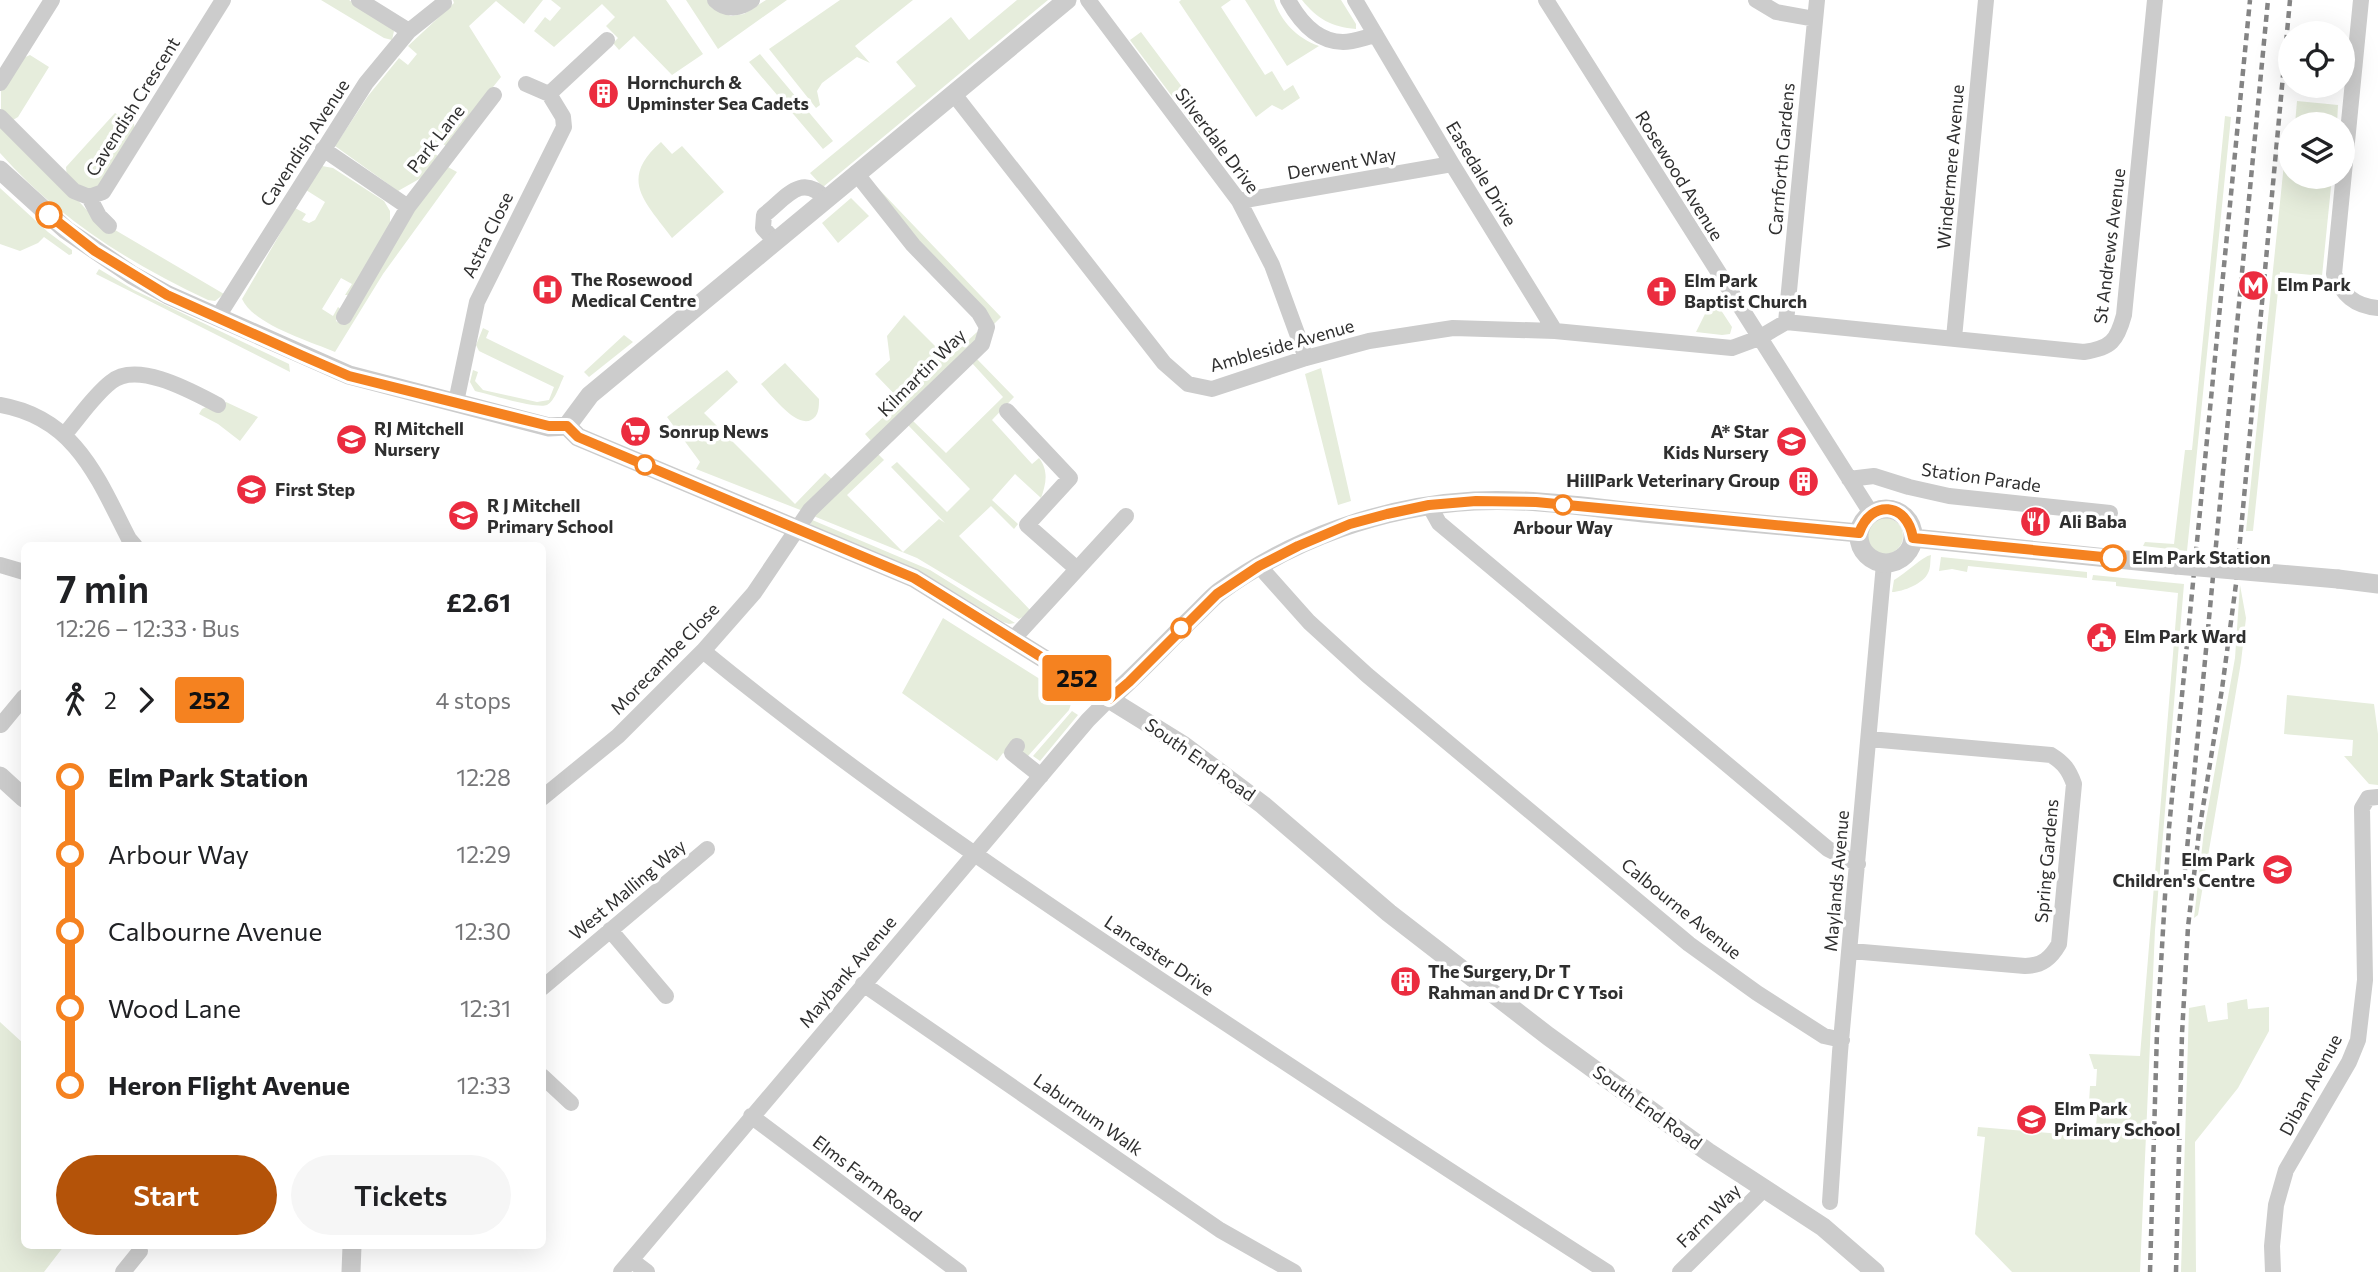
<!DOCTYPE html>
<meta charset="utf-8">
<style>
body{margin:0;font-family:Commissioner,sans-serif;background:#f6f6f6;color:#202124;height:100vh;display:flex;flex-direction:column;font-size:26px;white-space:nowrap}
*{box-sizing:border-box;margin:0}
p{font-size:23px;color:#757577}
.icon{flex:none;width:38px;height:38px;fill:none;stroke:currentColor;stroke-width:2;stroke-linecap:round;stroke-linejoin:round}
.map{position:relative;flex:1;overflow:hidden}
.panel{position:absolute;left:21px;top:542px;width:525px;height:707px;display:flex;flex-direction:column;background:#fff;border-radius:10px;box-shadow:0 7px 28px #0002}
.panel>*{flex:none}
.badge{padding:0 14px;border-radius:5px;font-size:24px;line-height:46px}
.buttons{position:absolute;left:2278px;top:21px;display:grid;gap:14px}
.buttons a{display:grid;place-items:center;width:77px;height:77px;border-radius:50%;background:#fff;box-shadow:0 7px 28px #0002;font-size:35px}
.map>.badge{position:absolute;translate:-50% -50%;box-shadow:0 0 0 4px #fff}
.legs{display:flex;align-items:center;gap:10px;height:77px;padding:0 35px;font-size:23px}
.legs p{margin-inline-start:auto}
.head{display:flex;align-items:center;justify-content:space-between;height:119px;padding:0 35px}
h1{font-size:38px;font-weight:600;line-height:52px}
.primary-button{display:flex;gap:14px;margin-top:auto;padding:14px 35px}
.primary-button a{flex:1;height:80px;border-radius:42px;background:#b45309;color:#fff;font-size:28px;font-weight:600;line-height:80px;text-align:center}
.primary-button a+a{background:#f6f6f6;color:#202124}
ul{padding:0 35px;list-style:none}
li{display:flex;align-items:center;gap:24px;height:77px;font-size:26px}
li i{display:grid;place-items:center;width:10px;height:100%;margin:0 9px;background:currentColor}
li i::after{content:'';width:18px;height:18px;margin:-9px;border:5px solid;border-radius:50%;background:#fff}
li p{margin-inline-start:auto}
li:first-child i{background:linear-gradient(#0000 50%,currentColor 0)}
li:last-child i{background:linear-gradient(currentColor 50%,#0000 0)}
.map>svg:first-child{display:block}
</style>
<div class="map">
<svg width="2378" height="1272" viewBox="0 0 2378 1272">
<rect width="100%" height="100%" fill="#fff"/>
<!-- green -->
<path fill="#e6eddc" d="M321 0H349L389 27 394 31 392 40 384 38Z
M453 0H543L524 24 496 1 469 26 501 77 446 146 439 141 431 151 438 156 421 178 398 191 335 146 368 96 399 58 408 65 417 54 408 46 454 3Z
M551 0H666L703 54 672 75 634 36 619 50 613 43 618 38 606 26 615 17 602 4 554 47 534 31 545 17 550 21 561 8Z
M686 0H707L717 10 731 16 744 14 766 0H787L718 49Z
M840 0H913L855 46 870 63 857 57 822 83 817 91 820 105 816 108 769 49Z
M1017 0H1048L823 187 810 173 916 86 896 62 951 17 969 40Z
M1181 0H1231L1221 7 1265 75 1272 71 1284 91 1293 85 1300 98 1282 110 1272 105 1256 117 1179 2Z
M1245 0H1274C1281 22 1297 38 1319 46L1287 66Z
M1302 0H1341L1356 24V29C1332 27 1317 19 1302 0Z
M1141 32 1218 135 1207 143 1130 40Z
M760 54 833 141 823 149 749 62Z
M30 55 49 67 18 117 13 120 1 111V91L21 59Z
M2297 101 2338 105 2337 124H2295Z
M115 113 134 124 135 131 100 188 80 190 67 178 66 167Z
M2225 116 2231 117 2187 551 2143 546 2145 542 2174 544 2185 450H2192Z
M2288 125 2291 126V177H2332L2322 276 2280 272 2253 531H2246Z
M0 126 74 196 93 217 224 294 215 301 208 300C131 264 57 218 0 153Z
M661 142 672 154 682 146 724 192 672 238C645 201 618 180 661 142Z
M322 166 333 168 384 201 390 211V226L350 295H345L352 284 341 278 322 309 333 316 338 307 342 310 336 321 343 325 411 213 446 166 457 172 383 274 335 352C309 341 254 325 242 299L295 208 306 214 302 220 309 223 315 220 325 202 306 190Z
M875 185 1001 317 992 326 869 190Z
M0 188 48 232 72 250V254L69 255 44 237 38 243 20 251 0 244Z
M851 198 869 216 838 243 822 223Z
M99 269 134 290 289 364 290 372 96 274Z
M1713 298 1732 327 1730 334 1722 335 1696 332Z
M904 315 948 359 977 332 982 337 872 442 865 434 901 401 875 374 890 360 887 336Z
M483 328 489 331 486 338 564 376C560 384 555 401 547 405 536 409 488 394 475 391L470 382 473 370 478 372 475 381 483 390 537 402 549 400 554 387 479 351 476 345Z
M624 335 633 342 589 377 584 372Z
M975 357 1014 397 992 420 1032 464 1039 458C1049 471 1046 484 1041 498L1015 474 992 500 1018 524 1014 529 991 506 959 536 1032 612 1019 619 917 558 811 515 876 452 884 460 847 495 903 552 939 519 945 523 891 467 897 462 947 512 970 489 906 423 911 419 946 453 1003 397 971 362Z
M785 363 819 399C819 407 819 416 811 420 796 428 771 395 761 384Z
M1321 368 1351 501 1338 505 1305 374Z
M727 370 738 382 704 413 795 504 825 473 833 480 803 511 696 469 700 462 667 417Z
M226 402 258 417 240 441 218 424 199 414 202 409 206 407 219 411Z
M1867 536a18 18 0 1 1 36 0a18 18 0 1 1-36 0Z
M810 519 930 570 1015 623 1009 624 1003 622 931 578 811 526Z
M1931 555C1930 560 1931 568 1928 573 1924 583 1903 592 1892 592L1894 580C1905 574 1923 556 1931 555Z
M1941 557 2087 572V578L1968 566 1967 572 1952 569 1939 571Z
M2093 575 2184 584 2155 930 2140 1272H2012L1975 1234 1985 1137 1977 1136 1978 1127 2095 1137 2098 1104 2089 1103 2090 1086H2096L2097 1069H2094L2089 1054 2140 1056 2178 593 2116 586V582L2092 580Z
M2240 585 2246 618 2241 662 2198 915 2194 918 2204 831 2235 658Z
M943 618 1070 698 1072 701 1069 710 1020 765 1003 753 997 761 902 693Z
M2287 695 2374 704 2378 734V785L2369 784 2344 756H2352L2353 740 2284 734Z
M1072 711 1078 715 1040 761 1033 756Z
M2247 999 2248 1009 2269 1007V1031L2238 1088 2195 1142 2196 1272H2181L2189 1008 2205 1005 2208 1022 2228 1019 2227 1003Z
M0 1022 24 1044V1246H64L44 1272H0Z"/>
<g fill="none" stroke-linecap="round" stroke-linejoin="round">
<!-- minor -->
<path stroke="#ccc" stroke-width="16" d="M359 0 409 31
M715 0C726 11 740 9 752 0
M1088 0 1239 201 1272 265 1306 358
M1288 0C1299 20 1317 42 1343 42 1354 42 1366 37 1376 35
M1355 0 1452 164 1555 331
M1546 0 1871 513
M1756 0 1776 12 1815 19
M2361 0 2334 274C2343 295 2354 306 2378 308
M0 83 52 0
M526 84 549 94
M953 93 1164 363 1188 384 1212 389 1306 358 1369 341 1453 328 1555 331 1732 348 1759 338 1786 322 2084 352C2111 348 2117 341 2124 315L2155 0
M0 117 74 191 89 197 103 192 223 0
M323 149 408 207
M89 197 99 216 109 226
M1239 201 1452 164
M775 241 763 228 764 215C786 198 801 172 826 199
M344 317 408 207 494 95
M217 318 366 83 409 31 444 3
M1786 322 1817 0
M1954 338 1986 0
M456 402 477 302 564 127 563 117 549 94 607 40
M0 405C76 418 98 479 129 539L135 546
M1007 411 1070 478 1027 525 1077 569
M64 435C79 418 93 396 111 382 137 360 193 392 218 405
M1849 479 1874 476 1909 487 1949 496 2110 513
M1429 505 1439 523 1828 849 1858 864
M0 565 24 572
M1259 566 1309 622 1367 675 1689 944 1757 993 1824 1036 1842 1040
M1014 638 1126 516
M703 651C846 768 997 871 1150 973 1302 1074 1454 1174 1607 1272
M1 725 24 697
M1017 746 1012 753 1041 776
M542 798 618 736 703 651 754 593 810 510 982 344 987 327 979 313 913 245 856 173
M610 930 666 996
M1851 951 2025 966C2042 966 2051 958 2059 944L2074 784C2069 770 2064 763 2051 755L1869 739
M863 984 1220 1230 1294 1272
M542 988 707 849
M542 1076 571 1103
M751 1116 959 1272
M1830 1202 1840 1052 1884 564
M631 1260 647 1272
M123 1272 140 1251
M621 1272 1088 720 1109 699
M1680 1272 1765 1188
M2273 1272 2272 1246 2276 1205 2286 1170 2349 1062 2358 1040 2365 980 2362 808 2368 798 2378 797"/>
<!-- tertiary -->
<path stroke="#ccc" stroke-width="19" d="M0 170 66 230 132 275 168 295 349 375 549 427 567 426 578 437 914 578 1183 745 1263 805 1389 913 1548 1036 1708 1152 1823 1227 1875 1272
M567 426 590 395 1067 0
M1859 536a27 27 0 1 1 54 0a27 27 0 1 1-54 0Z
M1913 538 2176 565
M2338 579 2378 584
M1109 699C1138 674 1164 645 1192 618 1201 610 1209 600 1219 592 1293 538 1383 506 1474 501 1530 498 1587 507 1643 513 1715 519 1787 526 1859 533
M0 776 24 798
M351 1272 352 1246"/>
<!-- rail -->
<path stroke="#848484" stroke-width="4.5" stroke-dasharray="7 5" stroke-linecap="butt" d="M2185 870 2268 0
M2150 1272 2157 1032 2169 828 2250 0
M2176 1272 2182 1034 2188 927 2199 832 2222 689 2236 584 2290 0"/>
<!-- tertiary-bridge -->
<path stroke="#ccc" stroke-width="19" d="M2176 565 2338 579"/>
</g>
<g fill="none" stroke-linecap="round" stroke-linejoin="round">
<defs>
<path id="line-1" d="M49 215 95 251 167 295 303 356 349 376 549 426H567L578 437 914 578 1109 699 1129 682 1217 594 1259 566 1298 546 1350 524 1387 514 1429 505 1476 501 1536 502 1859 533C1871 499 1907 502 1913 538L2113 558"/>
</defs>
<!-- line-1 casing -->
<use href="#line-1" stroke="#fff" stroke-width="16"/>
<!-- line-1 -->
<use href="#line-1" stroke="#f58220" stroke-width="10"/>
</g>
<!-- icons -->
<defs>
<symbol id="building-disc" viewBox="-11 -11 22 22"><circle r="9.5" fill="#eb2c3f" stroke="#fff"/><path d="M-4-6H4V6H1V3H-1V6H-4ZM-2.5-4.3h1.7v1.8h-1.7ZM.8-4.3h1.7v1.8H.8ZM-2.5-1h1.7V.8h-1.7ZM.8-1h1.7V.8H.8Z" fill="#fff"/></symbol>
<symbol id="metro-disc" viewBox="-11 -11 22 22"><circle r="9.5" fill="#eb2c3f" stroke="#fff"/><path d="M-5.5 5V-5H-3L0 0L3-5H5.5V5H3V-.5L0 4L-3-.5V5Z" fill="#fff"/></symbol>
<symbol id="hospital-disc" viewBox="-11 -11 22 22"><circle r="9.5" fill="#eb2c3f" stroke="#fff"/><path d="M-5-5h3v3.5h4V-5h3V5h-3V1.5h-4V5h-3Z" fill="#fff"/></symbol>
<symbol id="church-disc" viewBox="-11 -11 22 22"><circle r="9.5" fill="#eb2c3f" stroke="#fff"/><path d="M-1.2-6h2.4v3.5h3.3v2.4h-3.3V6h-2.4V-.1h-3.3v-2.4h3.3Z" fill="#fff"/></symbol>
<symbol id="supermarket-disc" viewBox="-11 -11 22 22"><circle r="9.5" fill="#eb2c3f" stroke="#fff"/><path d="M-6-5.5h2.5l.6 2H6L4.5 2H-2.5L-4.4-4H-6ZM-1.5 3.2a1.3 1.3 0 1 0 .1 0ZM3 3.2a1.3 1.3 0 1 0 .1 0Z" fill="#fff"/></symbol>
<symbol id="school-disc" viewBox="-11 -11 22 22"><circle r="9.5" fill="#eb2c3f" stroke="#fff"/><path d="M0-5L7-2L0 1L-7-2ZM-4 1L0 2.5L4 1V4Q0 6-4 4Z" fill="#fff"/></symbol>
<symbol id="restaurant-disc" viewBox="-11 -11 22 22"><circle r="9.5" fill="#eb2c3f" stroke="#fff"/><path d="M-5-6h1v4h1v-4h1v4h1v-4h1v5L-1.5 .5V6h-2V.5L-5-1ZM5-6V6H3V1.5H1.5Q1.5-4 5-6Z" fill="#fff"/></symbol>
<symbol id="civic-disc" viewBox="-11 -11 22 22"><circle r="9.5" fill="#eb2c3f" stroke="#fff"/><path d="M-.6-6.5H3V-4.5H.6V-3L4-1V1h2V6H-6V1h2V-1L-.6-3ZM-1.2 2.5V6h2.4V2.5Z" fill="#fff"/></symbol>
</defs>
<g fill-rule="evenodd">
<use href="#building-disc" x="586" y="76" width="35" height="35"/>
<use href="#metro-disc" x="2236" y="268" width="35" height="35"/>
<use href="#hospital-disc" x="530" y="272" width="35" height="35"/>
<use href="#church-disc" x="1644" y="274" width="35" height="35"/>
<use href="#supermarket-disc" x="618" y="414" width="35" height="35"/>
<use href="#school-disc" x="334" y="422" width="35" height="35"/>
<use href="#school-disc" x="1774" y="424" width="35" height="35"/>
<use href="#building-disc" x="1786" y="464" width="35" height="35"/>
<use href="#school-disc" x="234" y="472" width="35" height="35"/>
<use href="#school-disc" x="446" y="498" width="35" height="35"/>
<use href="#restaurant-disc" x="2018" y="504" width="35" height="35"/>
<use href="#civic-disc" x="2084" y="620" width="35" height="35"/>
<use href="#school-disc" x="2260" y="852" width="35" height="35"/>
<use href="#building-disc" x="1388" y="964" width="35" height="35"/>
<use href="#school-disc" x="2014" y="1102" width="35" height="35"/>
</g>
<!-- markers -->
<g fill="#fff" stroke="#f58220" stroke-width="3.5">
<circle cx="49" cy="215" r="12"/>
<circle cx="645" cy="465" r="9"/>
<circle cx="1563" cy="505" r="9"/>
<circle cx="2113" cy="558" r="12"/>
<circle cx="1181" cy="628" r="9"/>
</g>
<g text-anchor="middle" stroke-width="7" stroke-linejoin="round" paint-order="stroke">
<!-- poi labels -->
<g font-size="18" font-weight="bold" fill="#2f2f2f" stroke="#fff" text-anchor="start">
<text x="627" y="89">Hornchurch &amp;<tspan x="627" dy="21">Upminster Sea Cadets</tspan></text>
<text x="571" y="286">The Rosewood<tspan x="571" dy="21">Medical Centre</tspan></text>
<text x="1684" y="287">Elm Park<tspan x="1684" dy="21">Baptist Church</tspan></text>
<text x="2277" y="291">Elm Park</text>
<text x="374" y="435">RJ Mitchell<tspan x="374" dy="21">Nursery</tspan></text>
<text x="659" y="438">Sonrup News</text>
<text x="1769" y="438" text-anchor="end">A* Star<tspan x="1769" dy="21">Kids Nursery</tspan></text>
<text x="1780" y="487" text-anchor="end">HillPark Veterinary Group</text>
<text x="275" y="496">First Step</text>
<text x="487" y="512">R J Mitchell<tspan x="487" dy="21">Primary School</tspan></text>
<text x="2059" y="528">Ali Baba</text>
<text x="2124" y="643">Elm Park Ward</text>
<text x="2255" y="866" text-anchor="end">Elm Park<tspan x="2255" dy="21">Children's Centre</tspan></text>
<text x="1428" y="978">The Surgery, Dr T<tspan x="1428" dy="21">Rahman and Dr C Y Tsoi</tspan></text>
<text x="2054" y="1115">Elm Park<tspan x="2054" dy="21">Primary School</tspan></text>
</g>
<!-- street labels -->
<g font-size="18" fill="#2f2f2f" stroke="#fff">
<text transform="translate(133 107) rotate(-58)" y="6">Cavendish Crescent</text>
<text transform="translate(436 139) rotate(-52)" y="6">Park Lane</text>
<text transform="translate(1217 141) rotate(53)" y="6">Silverdale Drive</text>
<text transform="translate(305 143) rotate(-57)" y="6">Cavendish Avenue</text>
<text transform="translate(1782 159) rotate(-85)" y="6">Carnforth Gardens</text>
<text transform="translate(1342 164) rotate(-10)" y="6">Derwent Way</text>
<text transform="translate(1951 167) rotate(-85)" y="6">Windermere Avenue</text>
<text transform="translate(1481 174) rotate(59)" y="6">Easedale Drive</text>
<text transform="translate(1679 176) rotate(58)" y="6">Rosewood Avenue</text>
<text transform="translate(488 235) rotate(-64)" y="6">Astra Close</text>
<text transform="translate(2110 246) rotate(-83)" y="6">St Andrews Avenue</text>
<text transform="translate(1282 346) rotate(-16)" y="6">Ambleside Avenue</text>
<text transform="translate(922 373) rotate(-45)" y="6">Kilmartin Way</text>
<text transform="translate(1981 478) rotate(8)" y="6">Station Parade</text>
<text transform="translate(665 659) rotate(-46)" y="6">Morecambe Close</text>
<text transform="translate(1200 760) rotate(35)" y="6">South End Road</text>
<text transform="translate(2047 861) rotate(-85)" y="6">Spring Gardens</text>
<text transform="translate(1837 881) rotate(-85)" y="6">Maylands Avenue</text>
<text transform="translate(628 890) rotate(-40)" y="6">West Malling Way</text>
<text transform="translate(1681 909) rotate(39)" y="6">Calbourne Avenue</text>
<text transform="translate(1159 956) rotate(34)" y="6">Lancaster Drive</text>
<text transform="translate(848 972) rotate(-50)" y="6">Maybank Avenue</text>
<text transform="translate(2311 1085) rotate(-62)" y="6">Diban Avenue</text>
<text transform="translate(1647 1108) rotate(36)" y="6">South End Road</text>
<text transform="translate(1088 1115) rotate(35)" y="6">Laburnum Walk</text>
<text transform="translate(867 1179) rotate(37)" y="6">Elms Farm Road</text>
<text transform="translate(1709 1216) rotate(-45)" y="6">Farm Way</text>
</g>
<!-- stop labels -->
<g font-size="18" font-weight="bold" fill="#2f2f2f" stroke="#fff">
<text x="1563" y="534">Arbour Way</text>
<text x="2132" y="564" text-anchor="start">Elm Park Station</text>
</g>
</g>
</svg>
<div class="buttons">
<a><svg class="icon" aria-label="locate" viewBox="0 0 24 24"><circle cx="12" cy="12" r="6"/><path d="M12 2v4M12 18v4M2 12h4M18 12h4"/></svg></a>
<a><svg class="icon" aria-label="layers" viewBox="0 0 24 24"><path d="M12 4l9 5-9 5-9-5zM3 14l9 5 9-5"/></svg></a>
</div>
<b class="badge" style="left:1077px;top:678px;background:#f58220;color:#111">252</b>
<section class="panel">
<div class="head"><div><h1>7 min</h1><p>12:26 – 12:33 · Bus</p></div><b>£2.61</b></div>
<div class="legs"><svg class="icon" aria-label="walk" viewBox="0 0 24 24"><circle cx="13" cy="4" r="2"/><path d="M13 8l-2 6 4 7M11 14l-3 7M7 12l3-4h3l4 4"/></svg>2<svg class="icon" aria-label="forward" viewBox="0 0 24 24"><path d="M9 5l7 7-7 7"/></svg><b class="badge" style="background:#f58220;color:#111">252</b><p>4 stops</p></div>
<ul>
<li><i style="color:#f58220"></i><b>Elm Park Station</b><p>12:28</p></li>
<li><i style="color:#f58220"></i><span>Arbour Way</span><p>12:29</p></li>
<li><i style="color:#f58220"></i><span>Calbourne Avenue</span><p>12:30</p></li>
<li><i style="color:#f58220"></i><span>Wood Lane</span><p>12:31</p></li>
<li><i style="color:#f58220"></i><b>Heron Flight Avenue</b><p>12:33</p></li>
</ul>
<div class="primary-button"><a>Start</a><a>Tickets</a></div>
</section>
</div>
